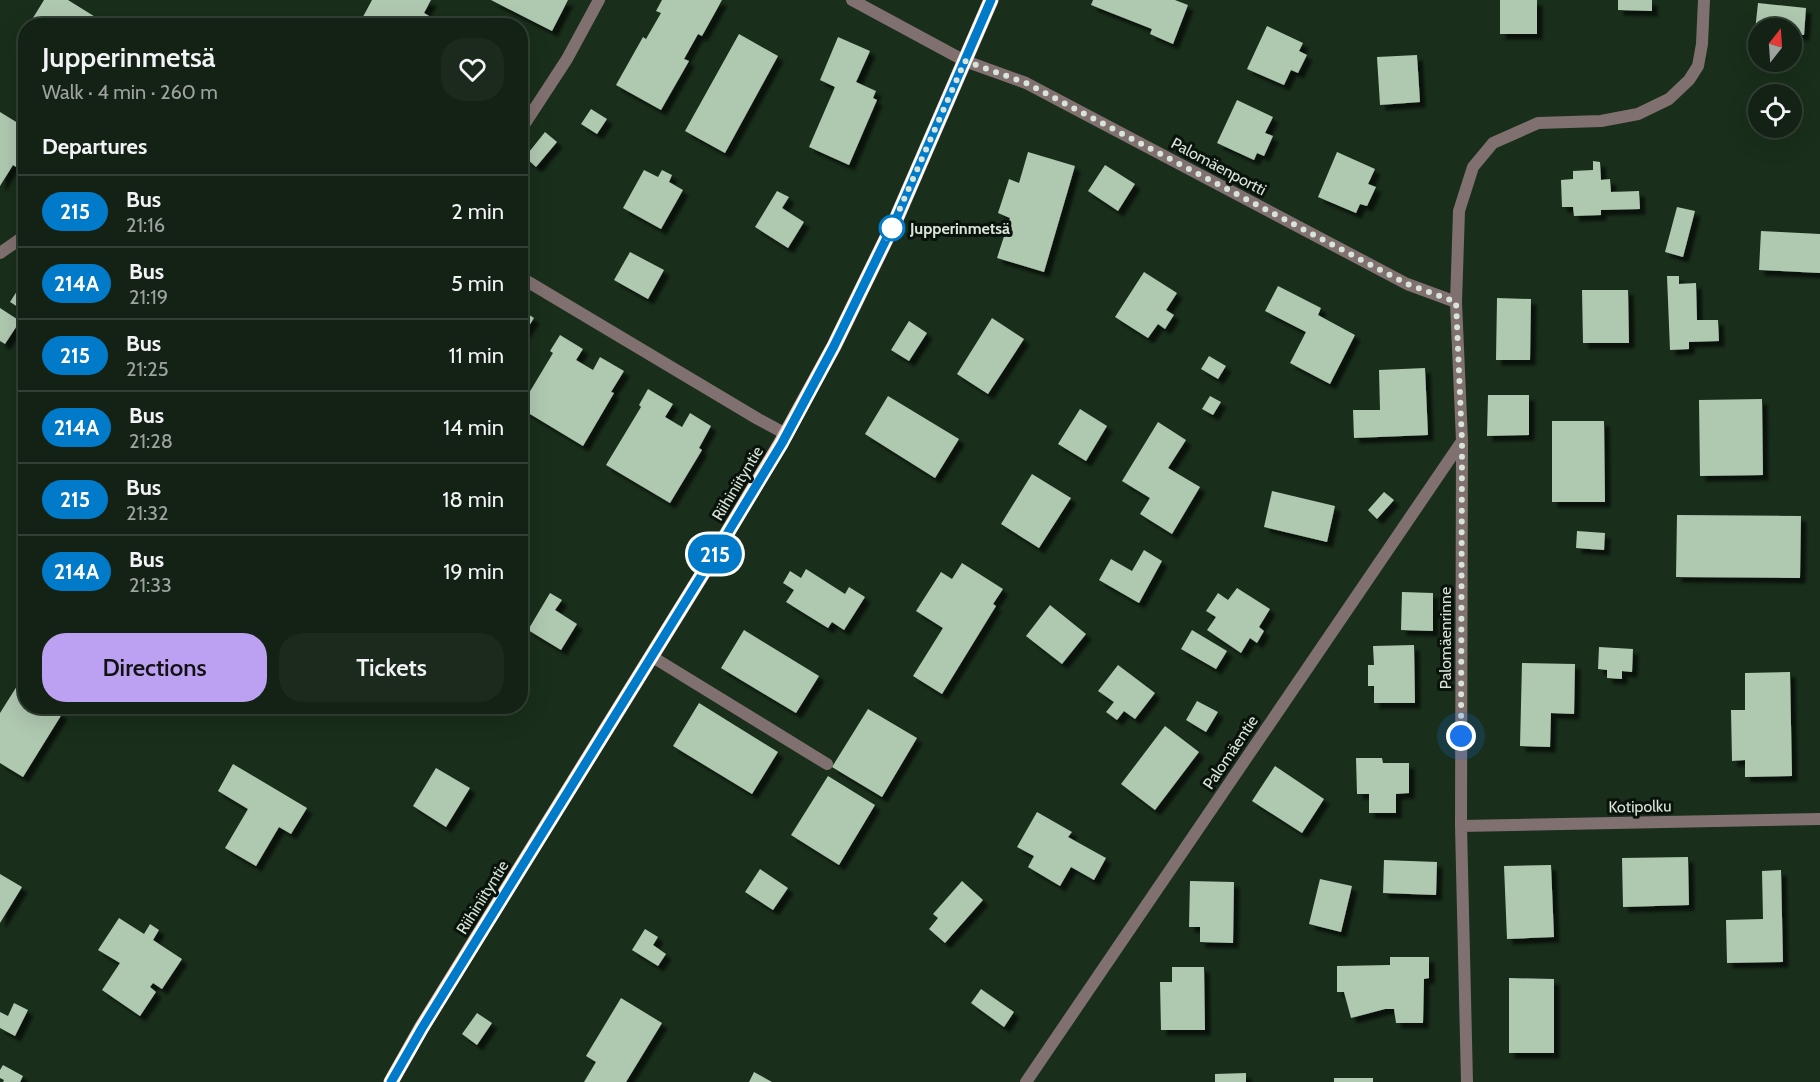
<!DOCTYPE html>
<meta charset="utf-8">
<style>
body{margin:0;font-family:Cabin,sans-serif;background:#1c2a1d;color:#f1f3f6;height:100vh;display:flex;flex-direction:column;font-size:22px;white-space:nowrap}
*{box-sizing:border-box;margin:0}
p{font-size:20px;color:#9da4a0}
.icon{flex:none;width:33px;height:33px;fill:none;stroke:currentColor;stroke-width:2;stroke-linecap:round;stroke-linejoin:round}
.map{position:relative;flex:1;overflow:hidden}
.details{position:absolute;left:18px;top:18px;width:510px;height:696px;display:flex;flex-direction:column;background:#132214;border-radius:24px;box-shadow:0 6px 24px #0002,0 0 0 2px #323f34}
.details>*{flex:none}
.badge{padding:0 12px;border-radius:20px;font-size:21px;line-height:39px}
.needle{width:39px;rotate:17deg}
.buttons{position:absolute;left:1748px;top:18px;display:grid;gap:12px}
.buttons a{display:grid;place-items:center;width:54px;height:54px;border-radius:50%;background:#132214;box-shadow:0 6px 24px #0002,0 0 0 2px #323f34;font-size:30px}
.you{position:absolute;width:30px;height:30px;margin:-15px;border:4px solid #fff;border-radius:50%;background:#1a73e8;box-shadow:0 0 0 9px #1a73e833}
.map>.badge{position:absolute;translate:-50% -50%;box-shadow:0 0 0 3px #fff}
h2{padding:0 24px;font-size:22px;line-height:54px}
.round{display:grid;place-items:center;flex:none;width:63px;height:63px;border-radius:24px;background:#1c2a1d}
.head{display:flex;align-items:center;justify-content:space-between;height:102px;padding:0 24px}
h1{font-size:28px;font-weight:600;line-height:45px}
.action{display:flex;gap:12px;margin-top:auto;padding:12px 24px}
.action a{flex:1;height:69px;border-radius:24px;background:#bca0f2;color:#111;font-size:24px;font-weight:600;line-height:69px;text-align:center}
.action a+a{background:#1c2a1d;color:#f1f3f6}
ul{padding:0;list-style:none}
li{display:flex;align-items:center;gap:18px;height:72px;padding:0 24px;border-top:2px solid #323f34}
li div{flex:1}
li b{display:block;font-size:22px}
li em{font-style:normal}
li .badge{min-width:66px;font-weight:700;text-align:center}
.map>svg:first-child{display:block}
</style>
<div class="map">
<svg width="1820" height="1082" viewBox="0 0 1820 1082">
<defs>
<filter id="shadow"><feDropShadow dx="5.5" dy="5.5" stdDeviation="1.5" flood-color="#0009"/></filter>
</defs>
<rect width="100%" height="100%" fill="#192e1b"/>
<!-- building -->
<path fill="#afc8b0" filter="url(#shadow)" d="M44 0H68L105 23 104 26H28Z
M372 0H431L424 13 446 26H358Z
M491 0H568L552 31Z
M662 0H722L702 36 698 34 684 59 689 61 661 110 616 85 643 37 646 39 661 13 656 11Z
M1093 0H1175L1188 5 1173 44 1150 34 1152 29 1091 5Z
M1500 0H1537V34H1500Z
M1618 0H1652V11L1618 10Z
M1758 3 1806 8 1804 35 1791 34V28H1758V31H1755Z
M1267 26 1303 43 1299 51 1307 55 1298 73 1291 70 1284 85 1247 69Z
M739 34 778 56 725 153 685 131Z
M838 37 870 51 856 82 876 91 873 98 877 100 849 165 809 147 835 87 820 80Z
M1417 55 1420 102 1380 105 1377 57Z
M1237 100 1273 117 1265 133 1273 136 1264 156 1257 153 1254 160 1217 143Z
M591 109 607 119 597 134 581 124Z
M0 112 26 128V173L13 165 0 186Z
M545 132 557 142 536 167 525 157Z
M1028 152 1075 166 1044 272 997 258 1010 218 998 213 1009 179 1019 183Z
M1337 152 1375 169 1368 184 1376 187 1367 206 1360 204 1356 213 1318 197Z
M1593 161 1600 162 1601 180 1610 179 1611 192 1639 191 1640 209 1601 210V215L1574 216 1573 207H1562L1561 180 1573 179V171L1593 170Z
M1105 165 1135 184 1118 211 1088 191Z
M644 170 658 177 662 170 672 175 669 182 683 190 661 229 623 208Z
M777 191 789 197 782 208 804 222 788 248 755 227Z
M1677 207 1695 211 1683 257 1665 252Z
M1761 231 1820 234V273L1759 270Z
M630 252 664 270 648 299 614 280Z
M1144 272 1177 293 1166 310 1174 315 1165 329 1158 324 1148 338 1115 317Z
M1667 276H1679V284L1696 283 1697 320H1718L1719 341 1689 342V349L1670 350Z
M26 277V312L10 302Z
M1278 286 1321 308 1318 315 1355 335 1330 384 1290 363 1306 332 1265 311Z
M1582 290H1628L1629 343H1583Z
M1497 298 1531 299 1530 360H1496Z
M0 308 20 321 5 344 0 341Z
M520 309 534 318 522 337 524 338 520 344Z
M992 318 1024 339 988 394 957 374Z
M909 321 927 333 909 361 891 350Z
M560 335 583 349 576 360 593 370 600 357 624 371 611 392 614 393 583 446 520 408 553 353 550 351Z
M1209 356 1226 366 1218 379 1201 369Z
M1425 368 1428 435 1354 438 1353 410H1380L1379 370Z
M648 389 673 404 665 417 682 427 690 413 711 426 699 448 702 450 670 503 606 465 641 407 639 405Z
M1488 395H1529V435L1487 436Z
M888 396 959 439 935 478 865 434Z
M1210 396 1221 402 1213 415 1202 409Z
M1762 399 1763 475 1700 476 1699 400Z
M1080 409 1107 426 1086 461 1058 444Z
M1552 421H1604L1605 502H1552Z
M1158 422 1186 440 1168 468 1200 487 1172 534 1140 514 1150 498 1122 481Z
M1032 474 1071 498 1039 548 1001 524Z
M1272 491 1335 506 1327 542 1264 527Z
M1384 492 1394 500 1377 519 1368 510Z
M1677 515 1801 516 1800 578 1676 577Z
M1577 531 1605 533 1604 550 1576 548Z
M1144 550 1162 561 1139 603 1099 580 1111 559 1132 571Z
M962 563 1003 589 993 604 996 606 942 694 913 676 943 628 916 611 941 572 952 579Z
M806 569 845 594 849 587 865 597 844 630 832 622 828 628 786 602 794 590 783 583 790 571 801 578Z
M1237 588 1270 609 1259 627 1264 631 1257 643 1250 638 1241 653 1207 630 1216 617 1206 611 1218 593 1228 600Z
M1402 592 1433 593V631L1401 630Z
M550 593 562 600 555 610 577 624 561 650 528 630Z
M1050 605 1086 634 1062 664 1026 636Z
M744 630 819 676 796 713 721 668Z
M1192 630 1227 651 1216 669 1181 649Z
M1414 645 1415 703H1374V686H1368V665H1374L1373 646Z
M1599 647 1633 649 1632 672 1622 671V679L1607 678V670L1598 669Z
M1522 663 1575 664 1574 714 1551 713 1550 747 1520 746Z
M1118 665 1155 693 1135 719 1124 711 1117 720 1106 712 1114 702 1098 691Z
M1790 672 1792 776 1745 777V760L1732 761 1731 710H1745V673Z
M17 686 26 691V706H50L62 714 23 777 0 763V713Z
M1197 701 1218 712 1206 732 1186 720Z
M699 703 778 752 752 794 673 746Z
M868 709 917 738 882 797 832 767Z
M1165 726 1199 752 1155 810 1121 784Z
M1356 758H1382L1383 763H1409V793L1396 794V813H1369V794H1357Z
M233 764 307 808 291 834 279 827 256 866 225 848 248 809 218 791Z
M1275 766 1324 799 1302 833 1252 801Z
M436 768 470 788 446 827 413 806Z
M828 776 875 805 839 865 791 835Z
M1037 812 1072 832 1068 837 1106 858 1094 880 1071 867 1060 886 1028 867 1034 856 1017 847Z
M1688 857 1689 905 1623 907 1622 858Z
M1384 860 1437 862 1436 895 1383 893Z
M1551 865 1554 937 1507 939 1504 866Z
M760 869 788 888 773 910 745 892Z
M1781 870 1783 962 1727 963 1726 920 1763 919 1762 871Z
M0 874 22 887 0 923Z
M1320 879 1352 886 1341 932 1309 924Z
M962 881 983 900 945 943 929 929 938 918 933 914Z
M1190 881 1234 882 1233 943 1200 942V927H1189Z
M119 918 144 934 150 924 159 930 153 940 182 959 162 989 153 983 150 987 156 992 140 1016 102 990 120 963 98 950Z
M645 929 658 937 653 945 666 954 658 966 632 950Z
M1390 957H1429V978L1424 979 1423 1023H1396L1394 1009H1385L1351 1018 1344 992H1337V966L1390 965Z
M1172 967H1204L1205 1030H1161L1160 982H1172Z
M1509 978 1554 979V1053H1509Z
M981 989 1014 1012 1004 1027 971 1003Z
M621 998 662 1023 626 1082H584L596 1062 586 1056Z
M14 1003 28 1010 15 1036 0 1028V1012L8 1016Z
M477 1013 492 1023 477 1045 462 1034Z
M3 1065 23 1076 20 1082H3L4 1080 0 1078V1070Z
M754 1072 772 1082H749Z
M1246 1073V1082H1215V1074Z
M1334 1078H1373V1082H1334Z"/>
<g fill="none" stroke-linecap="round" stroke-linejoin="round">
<!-- service -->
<path stroke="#80706f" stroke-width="12" d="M0 253 26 235
M520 277 758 419 786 434
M651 656 827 764"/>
<!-- minor -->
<path stroke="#80706f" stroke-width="12" d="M852 0 965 61 1026 83 1407 284 1456 302
M520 131 567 59 599 0
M1461 826 1820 819
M1026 1082 1462 441
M1467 1082 1461 826 1462 441 1456 302 1459 211 1473 167 1493 143 1538 123 1601 121 1638 114 1669 99 1689 80 1698 66 1702 44 1704 0"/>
<!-- primary -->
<path stroke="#d9b9b7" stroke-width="15" d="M391 1082 422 1027 716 552 781 443 834 346 897 217 991 0"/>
</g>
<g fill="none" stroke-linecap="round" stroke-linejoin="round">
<defs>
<path id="line" d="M391 1082 422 1028 716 552 782 443 834 346 897 217 991 0"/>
</defs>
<!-- line casing -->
<use href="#line" stroke="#fff" stroke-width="14"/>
<!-- line -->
<use href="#line" stroke="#007ac9" stroke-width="9"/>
<!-- walk -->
<path stroke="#d7e4d7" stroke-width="6" stroke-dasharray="0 10.8" d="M892 228 887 238 965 61 1026 83 1407 284 1456 302 1462 441 1461 736"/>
</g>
<!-- markers -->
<circle fill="#fff" stroke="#007ac9" stroke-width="3" cx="892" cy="228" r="12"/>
<g text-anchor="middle" stroke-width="6" stroke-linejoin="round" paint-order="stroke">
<!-- street labels -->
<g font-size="16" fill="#d7e4d7" stroke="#0a130b">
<text transform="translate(1219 166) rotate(28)" y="6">Palomäenportti</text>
<text transform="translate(737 483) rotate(-59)" y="6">Riihiniityntie</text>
<text transform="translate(1445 638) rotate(-90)" y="6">Palomäenrinne</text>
<text transform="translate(1230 752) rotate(-56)" y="6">Palomäentie</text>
<text transform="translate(1640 806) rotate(-1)" y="6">Kotipolku</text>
<text transform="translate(482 897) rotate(-58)" y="6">Riihiniityntie</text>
</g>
<!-- stop labels -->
<g font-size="16" font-weight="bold" fill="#d7e4d7" stroke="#0a130b" text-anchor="start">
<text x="910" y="234">Jupperinmetsä</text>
</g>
</g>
</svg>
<div class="buttons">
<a><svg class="needle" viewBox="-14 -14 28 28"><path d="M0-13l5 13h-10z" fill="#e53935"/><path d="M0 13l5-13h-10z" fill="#9da4a0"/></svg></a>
<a><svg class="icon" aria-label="locate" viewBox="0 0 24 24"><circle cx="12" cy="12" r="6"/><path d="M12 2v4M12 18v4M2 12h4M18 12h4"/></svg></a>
</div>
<div class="you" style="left:1461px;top:736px"></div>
<b class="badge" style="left:715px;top:554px;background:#007ac9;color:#fff">215</b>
<section class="details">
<div class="head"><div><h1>Jupperinmetsä</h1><p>Walk · 4 min · 260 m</p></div><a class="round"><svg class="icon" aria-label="heart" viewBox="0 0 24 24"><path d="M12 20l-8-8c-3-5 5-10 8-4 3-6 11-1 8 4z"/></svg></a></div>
<h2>Departures</h2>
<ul>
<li><span class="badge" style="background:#007ac9;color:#fff">215</span><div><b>Bus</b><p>21:16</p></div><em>2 min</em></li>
<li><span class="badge" style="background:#007ac9;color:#fff">214A</span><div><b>Bus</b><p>21:19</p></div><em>5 min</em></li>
<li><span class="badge" style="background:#007ac9;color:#fff">215</span><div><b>Bus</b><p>21:25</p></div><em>11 min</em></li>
<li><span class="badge" style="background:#007ac9;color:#fff">214A</span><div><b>Bus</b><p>21:28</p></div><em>14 min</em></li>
<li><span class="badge" style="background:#007ac9;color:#fff">215</span><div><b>Bus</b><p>21:32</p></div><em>18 min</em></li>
<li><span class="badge" style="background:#007ac9;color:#fff">214A</span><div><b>Bus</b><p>21:33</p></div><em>19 min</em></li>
</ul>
<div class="action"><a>Directions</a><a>Tickets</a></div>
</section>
</div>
